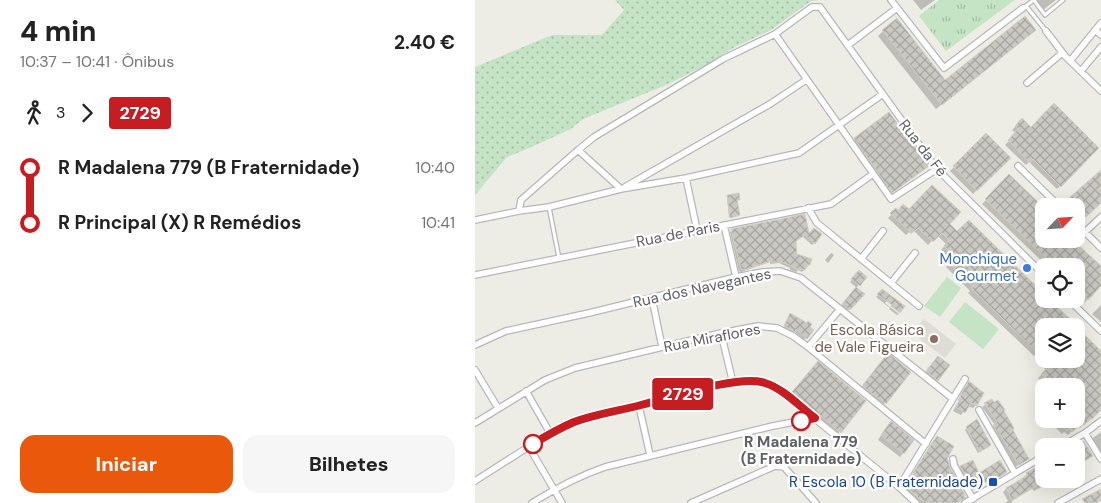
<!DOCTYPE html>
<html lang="pt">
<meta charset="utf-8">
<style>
body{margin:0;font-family:"DM Sans",sans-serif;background:#f6f6f6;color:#222;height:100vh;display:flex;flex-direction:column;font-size:19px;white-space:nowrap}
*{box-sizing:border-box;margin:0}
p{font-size:16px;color:#767676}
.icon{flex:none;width:28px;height:28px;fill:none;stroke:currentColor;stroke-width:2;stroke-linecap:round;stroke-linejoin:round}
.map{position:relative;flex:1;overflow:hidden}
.details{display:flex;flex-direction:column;background:#fff;width:475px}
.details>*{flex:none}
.badge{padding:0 10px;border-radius:4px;font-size:18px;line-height:32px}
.needle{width:32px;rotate:65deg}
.controls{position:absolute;left:560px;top:198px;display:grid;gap:10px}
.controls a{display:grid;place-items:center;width:50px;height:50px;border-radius:10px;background:#fff;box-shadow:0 5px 20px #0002;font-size:25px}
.map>.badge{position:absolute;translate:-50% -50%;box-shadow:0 0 0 2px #fff}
.legs{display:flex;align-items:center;gap:8px;height:55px;padding:0 20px;font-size:16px}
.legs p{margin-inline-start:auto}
.summary{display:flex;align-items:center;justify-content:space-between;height:85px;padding:0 20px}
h1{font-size:28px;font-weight:800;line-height:38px}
.primary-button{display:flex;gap:10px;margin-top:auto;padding:10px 20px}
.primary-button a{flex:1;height:58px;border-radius:15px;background:#ea580c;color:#fff;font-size:20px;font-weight:800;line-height:58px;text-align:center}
.primary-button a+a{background:#f6f6f6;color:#222}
ul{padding:0 20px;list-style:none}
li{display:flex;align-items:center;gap:18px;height:55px;font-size:19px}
li i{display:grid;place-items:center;width:8px;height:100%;margin:0 6px;background:currentColor}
li i::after{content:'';width:12px;height:12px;margin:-6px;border:4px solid;border-radius:50%;background:#fff}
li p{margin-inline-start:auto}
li:first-child i{background:linear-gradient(#0000 50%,currentColor 0)}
li:last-child i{background:linear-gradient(currentColor 50%,#0000 0)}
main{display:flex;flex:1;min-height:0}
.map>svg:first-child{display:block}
</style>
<main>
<section class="details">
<div class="summary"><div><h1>4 min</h1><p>10:37 – 10:41 · Ônibus</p></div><b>2.40 €</b></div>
<div class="legs"><svg class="icon" aria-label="walk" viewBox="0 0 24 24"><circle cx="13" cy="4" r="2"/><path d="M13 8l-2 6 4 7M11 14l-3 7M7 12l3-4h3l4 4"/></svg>3<svg class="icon" aria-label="forward" viewBox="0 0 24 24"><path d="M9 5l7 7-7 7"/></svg><b class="badge" style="background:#c61d23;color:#fff">2729</b></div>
<ul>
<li><i style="color:#c61d23"></i><b>R Madalena 779 (B Fraternidade)</b><p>10:40</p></li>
<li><i style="color:#c61d23"></i><b>R Principal (X) R Remédios</b><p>10:41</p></li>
</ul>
<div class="primary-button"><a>Iniciar</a><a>Bilhetes</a></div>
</section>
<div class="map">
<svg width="626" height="503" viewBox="0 0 626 503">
<defs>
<pattern id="grass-dots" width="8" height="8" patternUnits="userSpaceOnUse" patternTransform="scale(1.25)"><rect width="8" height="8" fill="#c4e4c5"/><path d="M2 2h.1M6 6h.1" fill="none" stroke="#a2bca4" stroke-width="1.8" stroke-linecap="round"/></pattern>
<pattern id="park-tufts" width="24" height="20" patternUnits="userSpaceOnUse" patternTransform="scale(1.25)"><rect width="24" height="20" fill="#c4e4c5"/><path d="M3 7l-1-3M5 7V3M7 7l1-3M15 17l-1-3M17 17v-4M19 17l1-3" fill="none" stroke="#a2bca4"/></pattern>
<pattern id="building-cross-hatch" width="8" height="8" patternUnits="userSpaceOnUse" patternTransform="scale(1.25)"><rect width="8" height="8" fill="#cac8c2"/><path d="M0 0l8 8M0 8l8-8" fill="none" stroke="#a7a6a1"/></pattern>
</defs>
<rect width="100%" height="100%" fill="#eeede5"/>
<!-- education -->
<path fill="#dedcd4" d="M449 319 481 344 470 358 437 333Z"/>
<!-- grass -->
<path fill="url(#grass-dots)" d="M140 0H345L336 1 296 30 260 47 231 65 191 85 108 119 96 129 52 149 32 157 0 195V67L77 35H127L149 10Z"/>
<!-- park -->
<path fill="url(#park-tufts)" d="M464 0H540L471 51 444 16Z"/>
<!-- pitch -->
<path fill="#c4e4c5" d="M472 277 486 288 465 317 449 306Z
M490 302 524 329 508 349 474 322Z"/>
<!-- shadow -->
<path fill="#0003" d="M438 0H460L446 10Z
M561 0H581L568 10Z
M408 31 470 81 554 35 461 109 403 36Z
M414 114 448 170 413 195 376 142Z
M547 120 556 129 623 148 582 189 554 162 551 165 530 145 541 134 537 130Z
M511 135 534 158 498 194 475 171Z
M626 171V201L607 219 601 213V206H595L592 203Z
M534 176 569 239H597L626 285 609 303 601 296V266H572L507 204Z
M253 196 264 199 261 201 263 215 254 218 252 197Z
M421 210 422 211H434L473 224 569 299H572L594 320 588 326H569V346L559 356 493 293 495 291 471 267 477 261 466 250 471 244 462 235 453 245 439 231 436 234 434 232 431 235 413 218Z
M257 230 334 235 339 243 337 245 327 236 320 241 321 254 335 260 334 265 327 272 323 270 321 272 315 270V268L304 263 295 264V262L266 272 264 271 255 232Z
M356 253 359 255 353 263 350 260Z
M384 272 390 277 381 288 374 309 371 313 364 308 382 288 375 282Z
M408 290 425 312 412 301 410 303 424 314 422 315 414 309 415 308 401 297Z
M626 305V322L617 314Z
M313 317 338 330 329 340 319 331 317 333 308 328Z
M626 353V410L613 422H610L605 428 602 426 593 435 589 432 587 434 576 423 580 419H601V386H571L563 378 571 370 567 366 574 359H601Z
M410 359V403L406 407 385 390Z
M460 361 462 380 459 384 448 376Z
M339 366 389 401 361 436 314 396Z
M491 386 501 405 498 408 492 406 486 415 478 411 484 401 483 400Z
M517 400 536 430 550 461 540 467 516 429 520 425 507 407Z
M412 426 428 453 425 457 403 440Z
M492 428 515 445 503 453 490 430Z
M626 432V453L623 454 615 440Z
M462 438 485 501 482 503H441L427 491 458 441Z
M486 467 504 474H528L519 480 518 478 496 491 484 469Z
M552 474 569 479H580L559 491 557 489 537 501V503H530L533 501 528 492 531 489 550 478 549 477Z"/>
<!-- building -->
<path fill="url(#building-cross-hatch)" stroke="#d3cfc4" d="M550 16 561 30 467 105 407 30 422 18 470 80Z
M579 103 624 148 586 187 558 159 555 163 533 140 543 129 540 126 547 118 556 127Z
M414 112 454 166 417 193 379 138Z
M511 133 536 158 502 191 478 166Z
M626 170V203L611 217 594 198Z
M534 174 569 208V239H602L600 242 626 266V286L613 300 601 289V266H579L510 199Z
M457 185 486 212 475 224 482 231 494 220 569 294V299H574L596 320 589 326H569V348L563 353 496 288 498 287 474 263 480 257 469 246 474 240 467 233 458 242 443 228 440 231 439 229 436 233 415 213 421 208 423 210 428 204 434 209Z
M264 193 265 200H262L265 215 255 218 252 195Z
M330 214 334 233 339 228 347 234 340 244 330 235 321 241 322 254 337 259 335 265 333 264 330 270 326 269 325 270 317 267V266L307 262H297L296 261 269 270 266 269 256 229Z
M384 270 392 277 385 286 376 279Z
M381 287 390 294 375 310 367 304Z
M407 289 430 306 425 313 416 306 417 305 402 294Z
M315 313 332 323 333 321 337 324 335 327 339 330 332 339 321 329 320 332 309 326Z
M601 326 626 351V410L617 419H615L609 425 607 423 597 432 594 429 592 431 579 419H601V395L610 386H578L566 374 574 366 567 359H601Z
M413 353 436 372 411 404 387 386Z
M463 356 475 365 463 381 451 371Z
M343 361 391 401 366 433 317 392Z
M494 381 509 393 502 406 496 403 490 413 481 407 486 397 485 396Z
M517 399 519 402 523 400 530 410 529 411 539 428 538 430 554 459 544 465 525 434 523 435V434L518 425 522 422 509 403Z
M502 419 516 445 505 452 491 427Z
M416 421 439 440 429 454 406 435Z
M462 436 479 446 472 459 473 460 475 467 490 495V498L486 501 481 503H454L446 500 430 486Z
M609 441 618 456 601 466V445Z
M498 460 504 473 525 460 532 472 521 479 520 477 499 489 485 466Z
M569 463V479H578L563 489 561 486 537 500 531 488 553 475 551 473Z
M626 489V500L621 503H610L607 499Z"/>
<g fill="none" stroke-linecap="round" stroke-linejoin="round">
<defs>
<path id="service" d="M551 6 571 31
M548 8 559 0 570 15 588 0
M74 207 84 258"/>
<path id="minor" d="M416 0 469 68 548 8
M620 30 626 35
M571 31 590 56 626 91
M300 34 416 199 462 169
M373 45 422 8
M595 61 626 23
M606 71 626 47
M552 83 587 53
M103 150 119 137 248 59 300 34 337 7H345L462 169 569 275
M543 166 584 206
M211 178 222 230
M150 187 295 104 331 80
M146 189 211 178 324 153 408 94
M333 208 342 223 444 306
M0 220 44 211 74 207 146 189 103 150 46 200 44 211
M601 223 626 248
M249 225 261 277
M610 232 626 217
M386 259 408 231
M0 275 356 204 398 174
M416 283 440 253
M177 298 187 347
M593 299 626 331
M246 333 258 383
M0 345 31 331 114 313 261 277 288 272 305 271 326 278 477 398
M333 347 365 309
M0 370 23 408
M51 391 75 433
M164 406 175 455
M504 410 540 473
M0 423 70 380 100 368 246 333 283 326 302 328 318 336 333 347 451 444
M610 433 626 459
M587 446 610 433 626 421
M54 447 87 503
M478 459 479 465 498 499
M0 481 75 433 96 423 119 415 164 406 239 387 258 383 275 381 289 382 307 392 424 487 441 503
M424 487 490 379
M57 503C81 488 104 476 130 467L298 426 340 418
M216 503 300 466 309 467 341 503
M490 503 569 456
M583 503 626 479"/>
</defs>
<!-- service casing -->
<use href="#service" stroke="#b6b7bb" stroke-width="5.5"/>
<!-- minor casing -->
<use href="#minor" stroke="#b6b7bb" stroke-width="8"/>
<!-- service -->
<use href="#service" stroke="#fff" stroke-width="3"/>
<!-- minor -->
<use href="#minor" stroke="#fff" stroke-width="5.5"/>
</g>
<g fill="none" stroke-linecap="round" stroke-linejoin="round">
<defs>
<path id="line-1" d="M58 444C71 436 85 428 99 422 121 414 143 411 166 405 194 398 265 374 290 383 309 389 324 406 340 418L326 421"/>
</defs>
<!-- line-1 casing -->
<use href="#line-1" stroke="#fff" stroke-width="11"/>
<!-- line-1 -->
<use href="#line-1" stroke="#c61d23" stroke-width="8"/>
</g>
<!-- markers -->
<circle fill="#3f7fe0" stroke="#fff" stroke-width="2" cx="552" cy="268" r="5"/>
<circle fill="#8d6e63" stroke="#fff" stroke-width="2" cx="459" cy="339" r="5"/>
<g fill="#fff" stroke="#c61d23" stroke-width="2.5">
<circle cx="326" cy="421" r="9"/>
<circle cx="58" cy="444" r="9"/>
</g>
<rect fill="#1a4fb4" stroke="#fff" stroke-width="2" x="513" y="477" width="10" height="10" rx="2.5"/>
<g text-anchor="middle" stroke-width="4.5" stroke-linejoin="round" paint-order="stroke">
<!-- street labels -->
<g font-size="15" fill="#5d6065" stroke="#fff">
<text transform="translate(448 148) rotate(52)" y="5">Rua da Fé</text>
<text transform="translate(203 234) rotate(-11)" y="5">Rua de Paris</text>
<text transform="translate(227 288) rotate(-12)" y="5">Rua dos Navegantes</text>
<text transform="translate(237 338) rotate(-11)" y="5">Rua Miraflores</text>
</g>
<!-- shop labels -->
<g font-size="15" fill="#366cbe" stroke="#fff" text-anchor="end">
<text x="542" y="264">Monchique<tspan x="542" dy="17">Gourmet</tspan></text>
</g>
<!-- education labels -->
<g font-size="15" fill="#785e54" stroke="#fff" text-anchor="end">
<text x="449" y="335">Escola Básica<tspan x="449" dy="17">de Vale Figueira</tspan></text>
</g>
<!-- stop labels -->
<g font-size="15" font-weight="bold" fill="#5d6065" stroke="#fff">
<text x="326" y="447">R Madalena 779<tspan x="326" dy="17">(B Fraternidade)</tspan></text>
</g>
<!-- transit labels -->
<g font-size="15" fill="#164399" stroke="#fff" text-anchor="end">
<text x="508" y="487">R Escola 10 (B Fraternidade)</text>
</g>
</g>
</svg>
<div class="controls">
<a><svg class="needle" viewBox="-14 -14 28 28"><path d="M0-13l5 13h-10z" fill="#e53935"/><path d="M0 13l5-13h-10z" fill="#767676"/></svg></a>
<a><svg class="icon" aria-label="locate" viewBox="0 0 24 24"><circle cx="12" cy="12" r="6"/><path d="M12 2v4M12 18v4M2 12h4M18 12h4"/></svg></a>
<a><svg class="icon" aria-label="layers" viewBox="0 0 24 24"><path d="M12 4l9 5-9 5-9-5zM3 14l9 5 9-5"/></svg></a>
<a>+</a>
<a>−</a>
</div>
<b class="badge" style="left:208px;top:394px;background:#c61d23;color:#fff">2729</b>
</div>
</main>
